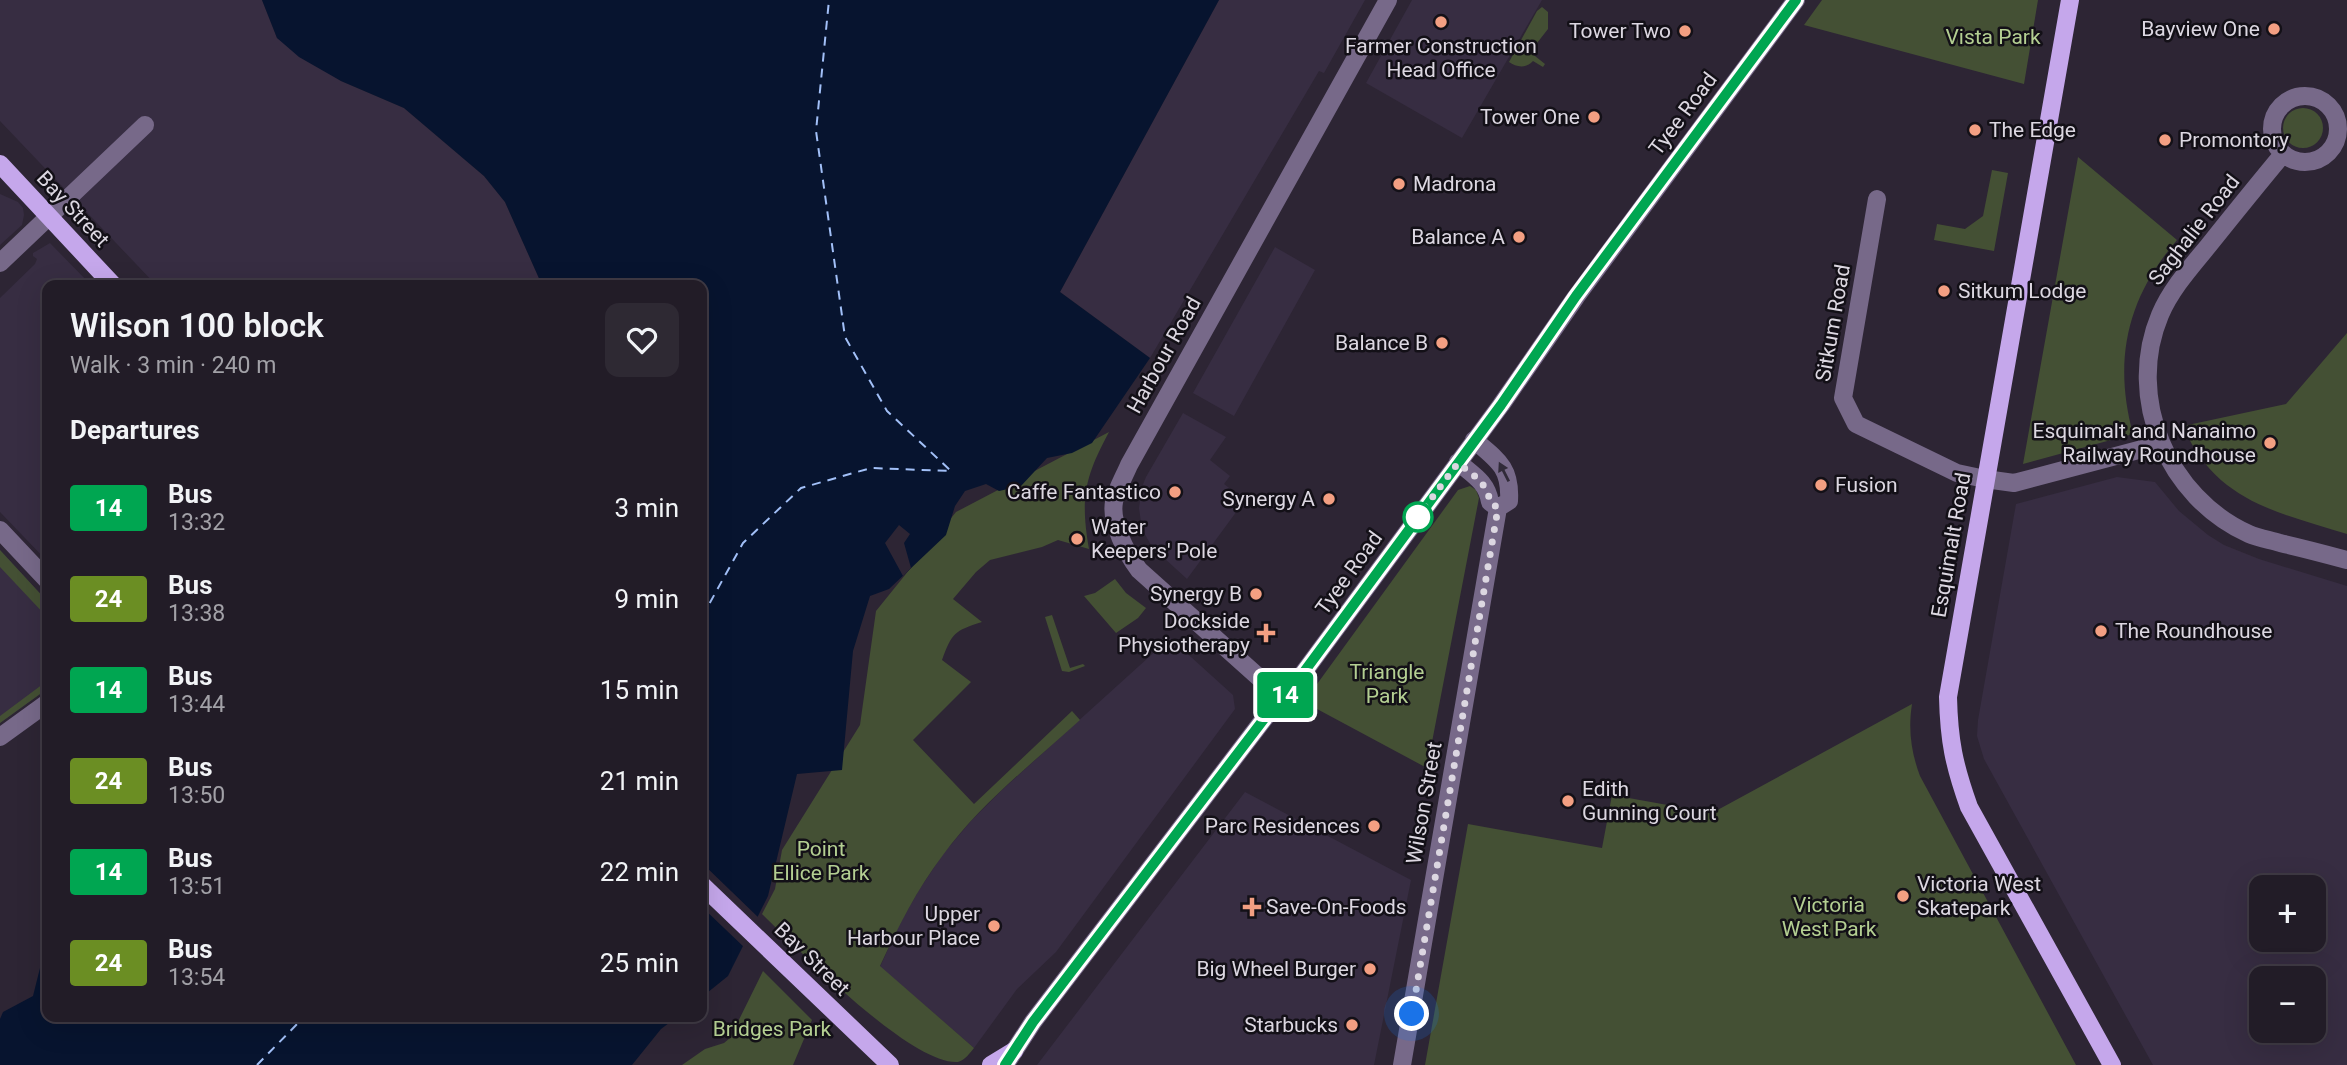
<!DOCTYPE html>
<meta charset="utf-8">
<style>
body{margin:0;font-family:Roboto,sans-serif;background:#2e2933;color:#f1f3f6;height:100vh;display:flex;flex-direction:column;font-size:26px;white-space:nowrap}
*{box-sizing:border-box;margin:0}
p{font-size:23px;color:#a2a1a7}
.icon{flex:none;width:38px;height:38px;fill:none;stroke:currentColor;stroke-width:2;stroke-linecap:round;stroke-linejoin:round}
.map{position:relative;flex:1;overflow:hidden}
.sheet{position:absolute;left:42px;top:280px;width:665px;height:742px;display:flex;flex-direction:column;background:#221c27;border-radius:14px;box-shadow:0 7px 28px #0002,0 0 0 2px #3f3a44}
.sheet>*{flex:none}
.badge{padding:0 14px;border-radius:5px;font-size:24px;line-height:46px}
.controls{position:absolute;left:2249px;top:875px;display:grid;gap:14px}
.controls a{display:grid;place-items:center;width:77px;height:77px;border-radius:14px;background:#221c27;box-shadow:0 7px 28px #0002,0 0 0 2px #3f3a44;font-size:35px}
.you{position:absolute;width:35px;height:35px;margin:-18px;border:5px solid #fff;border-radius:50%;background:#1a73e8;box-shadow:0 0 0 10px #1a73e833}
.map>.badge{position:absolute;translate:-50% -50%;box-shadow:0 0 0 4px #fff}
h2{padding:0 28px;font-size:26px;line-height:63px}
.round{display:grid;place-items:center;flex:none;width:74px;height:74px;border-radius:14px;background:#2e2933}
.headline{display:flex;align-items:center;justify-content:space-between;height:119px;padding:0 28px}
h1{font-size:33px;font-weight:600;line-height:52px}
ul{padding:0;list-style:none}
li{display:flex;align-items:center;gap:21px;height:91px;padding:0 28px}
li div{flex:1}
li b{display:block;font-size:26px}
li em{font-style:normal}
li .badge{min-width:77px;font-weight:700;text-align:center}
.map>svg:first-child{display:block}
</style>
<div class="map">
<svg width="2347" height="1065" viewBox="0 0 2347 1065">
<rect width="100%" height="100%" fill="#2d2534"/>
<!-- built -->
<path fill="#372d42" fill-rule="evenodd" d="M0 0H262L277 38 341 81 404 108 484 176 505 202 542 285H156L0 121Z
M1219 0H1365L1324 73 1319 71 1150 358 1060 292Z
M1412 0H1542L1462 138 1366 83Z
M0 194 18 202 23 208 24 215 22 225 0 245Z
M50 243 91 285H47V561L0 512V298L35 264 37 259 33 256V253Z
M1275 247 1315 270 1234 416 1193 393Z
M1183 413 1226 437 1210 460 1230 476 1224 484 1245 500 1187 579 1152 547 1142 529 1139 508 1142 487 1146 477Z
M2117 477 2155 482 2179 511 2208 535 2224 545 2259 559 2347 586V1065H2153L1984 759 1977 736 1978 720 2016 504ZM2261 887H2314V940H2261ZM2261 978H2314V1031H2261Z
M0 550 47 601V689L0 723Z
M1170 638 1233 695 1235 709 1056 952 1017 989 974 1048 880 967 898 927 919 890 943 854 971 821 1002 790Z
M1245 792 1411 880 1374 1065H1037Z"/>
<!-- green -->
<path fill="#445034" d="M1822 0H2038L2024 84 1804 25Z
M1542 7 1548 12V29L1530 52 1545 64 1543 67 1533 61C1526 69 1516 67 1509 62L1537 11Z
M2283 128a20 20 0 1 1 40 0a20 20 0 1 1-40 0Z
M2078 157 2177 240C2127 298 2113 360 2133 434L2023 464Z
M1992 170 2008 173 1994 251 1934 240 1937 224 1965 229 1983 216Z
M2347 333V534C2276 512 2215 501 2183 426L2286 404Z
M1109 432C1085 477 1080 497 1089 549L1058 540 1042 547 990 560 976 572 953 599 982 622C954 631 952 633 942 660L971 682 913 740 974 804 1072 711 1080 720C1033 763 981 803 943 855 917 889 898 927 880 966L974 1048C970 1053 965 1060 958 1062 910 1065 796 947 762 914L775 889 782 850 860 725 876 611 956 512Z
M1470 486 1476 490 1479 498 1427 768 1304 702 1458 490Z
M0 550 47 601V617L0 567Z
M1115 579 1126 593 1146 608 1138 618 1116 633 1084 596 1095 593Z
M1052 615 1070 668 1083 664 1085 666 1069 672 1062 671 1045 617Z
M47 681V689L0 723V716Z
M1912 704C1908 729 1911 752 1920 776L2076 1065H1425L1468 824 1602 848 1612 795 1712 813Z
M763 971 812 1020 793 1065H682L705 1049 724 1043 730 1038Z"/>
<!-- water -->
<path fill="#07142f" d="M262 0H1219L1060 292 1150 358 1092 443 1072 453 1047 458 1021 486 999 491 986 484 965 491 955 506 946 535 889 589 870 596 853 651 842 770 797 774 768 896 728 976 702 997V285H542L505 202 484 176 404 108 341 81 299 57 277 38Z
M40 968H47V1017H677L661 1029 632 1065H0V1019L3 1012 33 996Z"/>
<!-- pier -->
<path fill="#2d2534" d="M899 525 910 534 904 543 911 568 903 576 885 543Z
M702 863 760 919 746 949 702 907Z"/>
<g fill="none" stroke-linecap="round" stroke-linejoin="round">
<!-- ferry -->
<path stroke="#a2c0f8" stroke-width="2" stroke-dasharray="9 7" stroke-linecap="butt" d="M702 617 743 543 801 488 871 468 951 471 887 411 845 337 816 131 829 0
M257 1065 304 1017"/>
<!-- minor -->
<path stroke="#776989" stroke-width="18" d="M2272 129a33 33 0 1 1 66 0a33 33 0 1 1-66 0Z
M2283 154C2258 184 2233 215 2209 245 2191 267 2171 289 2160 315 2125 398 2168 498 2249 534 2258 538 2270 540 2280 543 2302 548 2325 554 2347 560
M1877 199 1843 398 1856 424 1957 473 1985 479 2014 483 2161 444
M0 263 145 125
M1458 462C1473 475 1487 482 1490 502L1498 508
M0 530 47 580
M1282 698 1139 570C1127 554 1110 523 1114 502 1116 490 1124 477 1129 465L1388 0
M0 737 47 703
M1007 1062 1033 1022 1267 715 1301 676 1501 405 1576 297 1796 0
M1402 1065 1498 508 1509 501C1511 468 1498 460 1474 440"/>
<!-- major -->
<path stroke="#c5a7eb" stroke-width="18" d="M2070 0 1948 697C1949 741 1954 765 1969 807L2112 1065
M0 164 113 285
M702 885 890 1065
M991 1065 1014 1051"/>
</g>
<!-- one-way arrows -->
<defs><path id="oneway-solid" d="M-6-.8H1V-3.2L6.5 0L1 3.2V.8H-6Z" transform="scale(1.75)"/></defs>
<use fill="#312b39" href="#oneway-solid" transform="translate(1504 472) rotate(-117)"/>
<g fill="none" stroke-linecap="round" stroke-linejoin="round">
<defs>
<path id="line" d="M1005 1065 1033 1022 1267 715 1301 676 1501 405 1576 296 1796 0"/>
</defs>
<!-- line casing -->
<use href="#line" stroke="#fff" stroke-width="16"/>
<!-- line -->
<use href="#line" stroke="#00a651" stroke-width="10"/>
<!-- walk -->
<path stroke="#dcd7e1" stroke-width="7" stroke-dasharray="0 12.6" d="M1412 1014 1498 508 1490 502C1487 482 1473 475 1458 463L1416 519 1418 517"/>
</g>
<!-- markers -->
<g fill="#f39f82" stroke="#131017" stroke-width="2.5">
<circle cx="1441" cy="22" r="7"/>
<circle cx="2274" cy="29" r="7"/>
<circle cx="1685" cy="31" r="7"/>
<circle cx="1594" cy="117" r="7"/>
<circle cx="1975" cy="130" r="7"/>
<circle cx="2165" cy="140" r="7"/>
<circle cx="1399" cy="184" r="7"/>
<circle cx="1519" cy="237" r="7"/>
<circle cx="1944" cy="291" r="7"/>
<circle cx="1442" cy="343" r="7"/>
<circle cx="2270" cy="443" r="7"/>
<circle cx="1821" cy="485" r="7"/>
<circle cx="1175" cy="492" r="7"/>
<circle cx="1329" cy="499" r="7"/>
<circle cx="1077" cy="539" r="7"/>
<circle cx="1256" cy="594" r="7"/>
<circle cx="2101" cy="631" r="7"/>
<path d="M1262.5 622.5h7v7h7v7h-7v7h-7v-7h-7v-7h7z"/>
<circle cx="1568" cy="801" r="7"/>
<circle cx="1374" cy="826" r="7"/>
<circle cx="1903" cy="896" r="7"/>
<path d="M1248.5 896.5h7v7h7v7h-7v7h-7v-7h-7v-7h7z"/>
<circle cx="994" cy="926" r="7"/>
<circle cx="1370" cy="969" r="7"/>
<circle cx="1352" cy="1025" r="7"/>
</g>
<circle fill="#fff" stroke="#00a651" stroke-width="3.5" cx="1418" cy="517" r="14"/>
<g text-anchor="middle" stroke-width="5" stroke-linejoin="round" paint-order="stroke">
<!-- poi labels -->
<g font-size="21" fill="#dcd7e1" stroke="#131017" text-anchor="end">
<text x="2260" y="36">Bayview One</text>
<text x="1671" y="38">Tower Two</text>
<text x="1441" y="53" text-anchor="middle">Farmer Construction<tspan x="1441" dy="24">Head Office</tspan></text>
<text x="1580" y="124">Tower One</text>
<text x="1989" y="137" text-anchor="start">The Edge</text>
<text x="2179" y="147" text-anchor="start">Promontory</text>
<text x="1413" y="191" text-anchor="start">Madrona</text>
<text x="1505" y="244">Balance A</text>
<text x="1958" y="298" text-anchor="start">Sitkum Lodge</text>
<text x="1428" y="350">Balance B</text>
<text x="2256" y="438">Esquimalt and Nanaimo<tspan x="2256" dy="24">Railway Roundhouse</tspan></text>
<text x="1835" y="492" text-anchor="start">Fusion</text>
<text x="1161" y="499">Caffe Fantastico</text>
<text x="1315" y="506">Synergy A</text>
<text x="1091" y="534" text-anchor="start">Water<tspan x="1091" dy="24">Keepers' Pole</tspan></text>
<text x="1242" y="601">Synergy B</text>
<text x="1250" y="628">Dockside<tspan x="1250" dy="24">Physiotherapy</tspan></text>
<text x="2115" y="638" text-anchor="start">The Roundhouse</text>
<text x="1582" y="796" text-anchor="start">Edith<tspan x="1582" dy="24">Gunning Court</tspan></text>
<text x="1360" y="833">Parc Residences</text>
<text x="1917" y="891" text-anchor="start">Victoria West<tspan x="1917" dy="24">Skatepark</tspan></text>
<text x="1266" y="914" text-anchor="start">Save-On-Foods</text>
<text x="980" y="921">Upper<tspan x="980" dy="24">Harbour Place</tspan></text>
<text x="1356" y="976">Big Wheel Burger</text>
<text x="1338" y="1032">Starbucks</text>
</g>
<!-- park labels -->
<g font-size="21" fill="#b4cf92" stroke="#131017">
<text x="1993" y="44">Vista Park</text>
<text x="1387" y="679">Triangle<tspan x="1387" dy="24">Park</tspan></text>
<text x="821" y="856">Point<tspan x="821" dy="24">Ellice Park</tspan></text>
<text x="1829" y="912">Victoria<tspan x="1829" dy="24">West Park</tspan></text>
<text x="772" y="1036">Bridges Park</text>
</g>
<!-- street labels -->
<g font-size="21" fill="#dcd7e1" stroke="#131017">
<text transform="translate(1683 114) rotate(-53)" y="7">Tyee Road</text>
<text transform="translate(73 209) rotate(47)" y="7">Bay Street</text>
<text transform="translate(2194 230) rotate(-52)" y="7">Saghalie Road</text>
<text transform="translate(1833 323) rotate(-80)" y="7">Sitkum Road</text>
<text transform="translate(1164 355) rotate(-61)" y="7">Harbour Road</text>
<text transform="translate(1951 545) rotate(-80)" y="7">Esquimalt Road</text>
<text transform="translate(1349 573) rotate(-54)" y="7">Tyee Road</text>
<text transform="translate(1424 803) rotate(-80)" y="7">Wilson Street</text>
<text transform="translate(812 959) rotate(44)" y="7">Bay Street</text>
</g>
</g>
</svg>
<div class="controls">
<a>+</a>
<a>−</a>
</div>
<div class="you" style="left:1412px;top:1014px"></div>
<b class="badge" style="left:1285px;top:695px;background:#00a651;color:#fff">14</b>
<section class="sheet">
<div class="headline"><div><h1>Wilson 100 block</h1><p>Walk · 3 min · 240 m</p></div><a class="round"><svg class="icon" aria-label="heart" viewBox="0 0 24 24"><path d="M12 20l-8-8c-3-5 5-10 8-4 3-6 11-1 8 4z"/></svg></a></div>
<h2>Departures</h2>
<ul>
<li><span class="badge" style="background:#00a651;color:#fff">14</span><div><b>Bus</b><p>13:32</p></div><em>3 min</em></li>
<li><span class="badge" style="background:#6b8e23;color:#fff">24</span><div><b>Bus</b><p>13:38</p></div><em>9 min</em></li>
<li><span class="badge" style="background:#00a651;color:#fff">14</span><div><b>Bus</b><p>13:44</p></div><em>15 min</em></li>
<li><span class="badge" style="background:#6b8e23;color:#fff">24</span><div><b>Bus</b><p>13:50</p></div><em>21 min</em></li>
<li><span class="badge" style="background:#00a651;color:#fff">14</span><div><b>Bus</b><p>13:51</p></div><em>22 min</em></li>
<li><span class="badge" style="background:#6b8e23;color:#fff">24</span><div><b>Bus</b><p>13:54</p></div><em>25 min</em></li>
</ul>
</section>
</div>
